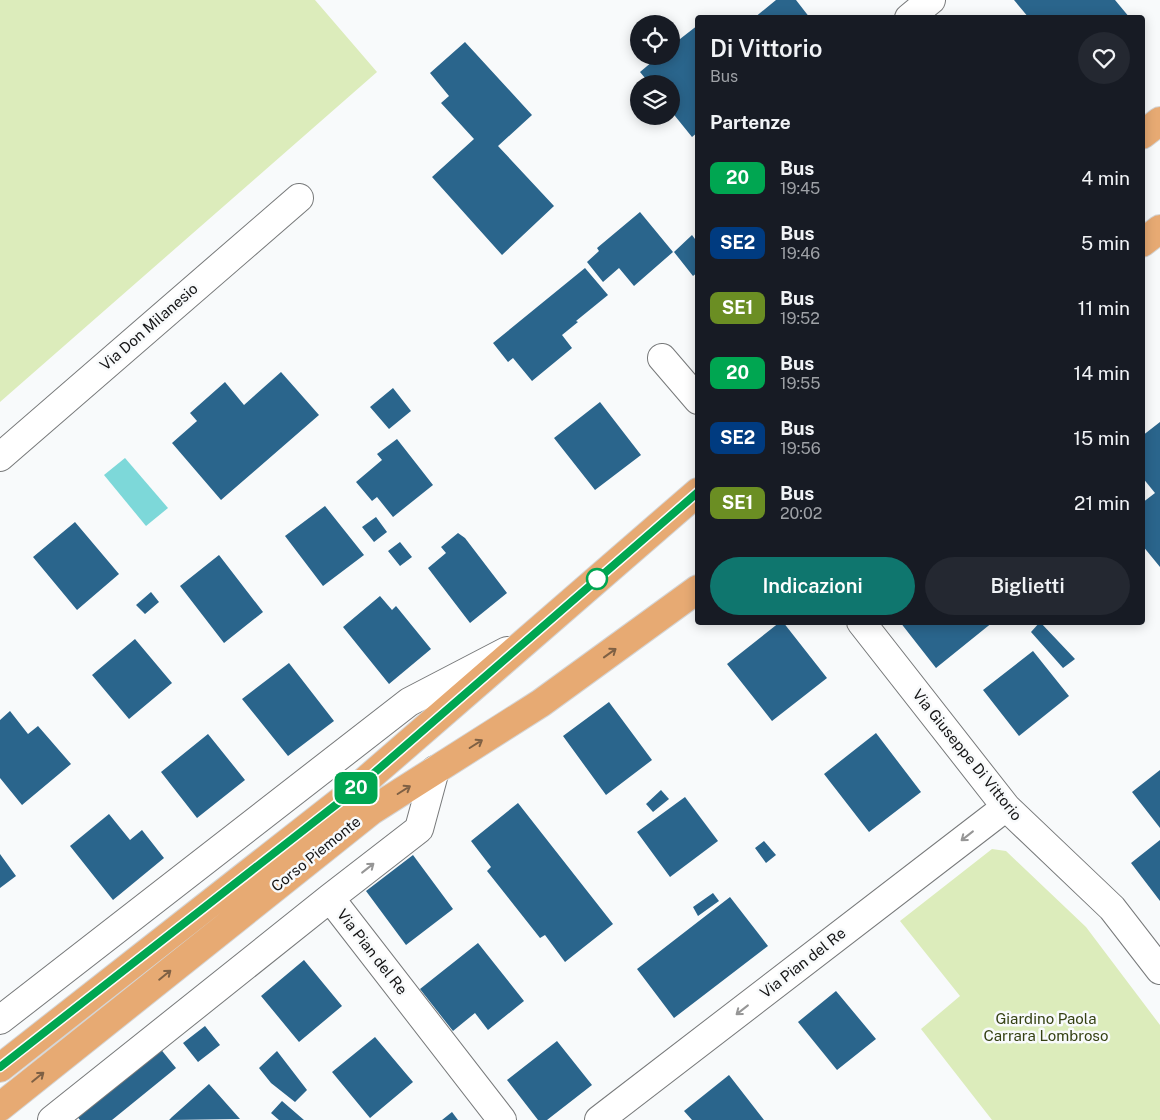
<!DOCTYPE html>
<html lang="it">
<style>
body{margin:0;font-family:"Public Sans",sans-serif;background:#242831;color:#f1f3f6;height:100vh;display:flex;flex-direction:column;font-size:19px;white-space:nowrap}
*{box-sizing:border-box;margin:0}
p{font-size:16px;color:#9ea1a6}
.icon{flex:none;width:28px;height:28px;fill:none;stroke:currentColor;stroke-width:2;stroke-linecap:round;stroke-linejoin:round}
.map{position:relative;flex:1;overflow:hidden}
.sheet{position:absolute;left:695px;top:15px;width:450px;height:610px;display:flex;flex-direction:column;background:#171b24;border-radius:5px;box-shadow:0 2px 12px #0003}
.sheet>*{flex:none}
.badge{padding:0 10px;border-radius:8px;font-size:18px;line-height:32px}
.fabs{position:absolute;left:630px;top:15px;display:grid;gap:10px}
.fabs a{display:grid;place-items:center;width:50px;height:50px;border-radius:50%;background:#171b24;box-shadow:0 2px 12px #0003;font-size:25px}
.map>.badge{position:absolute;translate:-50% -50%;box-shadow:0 0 0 2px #fff}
h2{padding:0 15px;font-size:19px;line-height:45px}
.round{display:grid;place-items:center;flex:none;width:52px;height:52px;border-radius:26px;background:#242831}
.headline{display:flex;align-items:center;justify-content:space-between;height:85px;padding:0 15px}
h1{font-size:24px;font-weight:600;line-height:38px}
.action{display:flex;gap:10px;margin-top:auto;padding:10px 15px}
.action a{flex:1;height:58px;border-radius:30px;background:#0f766e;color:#fff;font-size:20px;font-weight:600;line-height:58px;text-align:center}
.action a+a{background:#242831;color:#f1f3f6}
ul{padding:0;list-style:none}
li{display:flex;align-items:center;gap:15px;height:65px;padding:0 15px}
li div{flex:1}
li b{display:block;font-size:19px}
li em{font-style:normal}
li .badge{min-width:55px;font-weight:700;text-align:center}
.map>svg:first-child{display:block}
</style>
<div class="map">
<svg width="1160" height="1120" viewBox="0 0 1160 1120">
<rect width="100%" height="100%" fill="#f8fafb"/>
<!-- green -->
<path fill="#dcecbb" d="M0 0H315L377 72 0 402Z
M992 849 1006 851 1086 927 1160 1025V1120H992L921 1029 960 996 900 921Z"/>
<!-- water -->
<path fill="#7dd8d9" d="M125 458 168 508 146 526 104 475Z"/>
<!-- building -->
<path fill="#2a658c" d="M776 0H796L810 18H754Z
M1014 0H1115L1130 18H1029Z
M698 25V132L692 137 671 111V84H650L640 72 659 56H671V46Z
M465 42 532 115 498 146 554 206 502 255 432 177 474 139 441 103 449 96 430 73Z
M640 212 673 252 634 286 619 268 603 282 587 262 599 251 597 248Z
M692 235 698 243V272L693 276 674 252Z
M585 268 608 295 576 321 578 322 562 335 572 348 532 381 513 358 508 362 493 343Z
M281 372 319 415 221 500 172 443 197 421 190 413 225 382 244 405Z
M393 388 411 411 389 429 370 407Z
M600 402 641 455 595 490 554 438Z
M1160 422V567L1142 545V503L1155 493 1142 477V436Z
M397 439 433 485 393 517 377 497 372 501 356 482 382 460 377 454Z
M325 506 364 555 323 586 285 536Z
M376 517 387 532 374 542 362 527Z
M75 522 119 574 77 610 33 557Z
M458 533 465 538 507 593 470 623 428 568 446 553 441 547Z
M400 542 412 557 400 566 388 551Z
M219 555 263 612 224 643 180 586Z
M151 592 159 602 145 614 136 605Z
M380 596 392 610 396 606 431 649 389 684 343 627Z
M780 622H783L827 678 772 721 727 664Z
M900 622H993L936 668Z
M1040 622 1075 659 1063 668 1031 632Z
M135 639 172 683 129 719 92 675Z
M1033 651 1069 696 1019 736 983 690Z
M289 663 334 721 288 756 242 699Z
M609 702 652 760 606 795 563 736Z
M10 711 28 734 38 726 71 764 22 805 0 778V720Z
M876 733 921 792 869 832 824 774Z
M208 734 245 780 197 818 161 772Z
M1160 770V828L1132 792Z
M661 790 669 799 653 812 646 804Z
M685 797 718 841 670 877 637 832Z
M518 803 613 924 565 962 545 935 540 938 487 871 491 867 471 841Z
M109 814 130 840 142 830 164 858 113 900 70 846Z
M1160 840V901L1131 863Z
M764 841 776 855 766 863 755 848Z
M0 854 16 876 0 888Z
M413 855 453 909 406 945 366 891Z
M713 893 719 901 698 916 693 907Z
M730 897 768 946 674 1018 637 969Z
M478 943 524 1001 488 1030 475 1013 453 1031 420 989Z
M304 960 342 1006 299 1042 261 996Z
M836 991 876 1039 837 1070 798 1022Z
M205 1026 220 1045 198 1062 183 1043Z
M375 1037 413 1082 370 1118 332 1072Z
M557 1041 592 1085 547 1120H538L507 1080Z
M159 1047 176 1068 112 1120H80L75 1114Z
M277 1051 307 1090 295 1102 271 1083 259 1068Z
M729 1075 764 1120H692L684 1111Z
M209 1084 240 1119 169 1120 172 1117Z
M282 1101 304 1120H279L271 1113Z
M452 1112 458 1120H442Z"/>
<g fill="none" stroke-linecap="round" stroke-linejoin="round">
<defs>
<path id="minor" d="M909 18 931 0
M662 358 698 400
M0 457 299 198
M861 622 1006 807 1112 908 1160 970
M330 898 502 1120
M0 1020 409 702 507 651
M52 1120 330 898 419 829 435 770
M599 1120 1006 807"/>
<path id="major" d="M1142 135 1160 121
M1142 243 1160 229
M0 1068 351 793 698 492
M0 1107 371 811 541 703 698 589"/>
</defs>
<!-- minor casing -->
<use href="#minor" stroke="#77797a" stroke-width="30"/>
<!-- major casing -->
<use href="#major" stroke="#d5d5d5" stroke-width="30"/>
<!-- minor -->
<use href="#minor" stroke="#fff" stroke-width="28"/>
<!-- major -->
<use href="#major" stroke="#e7aa73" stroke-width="28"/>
</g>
<!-- one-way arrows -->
<defs><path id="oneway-shaft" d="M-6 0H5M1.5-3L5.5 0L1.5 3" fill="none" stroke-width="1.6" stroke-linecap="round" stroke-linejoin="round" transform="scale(1.25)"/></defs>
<g stroke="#7e6044">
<use href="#oneway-shaft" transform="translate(610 653) rotate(-36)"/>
<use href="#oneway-shaft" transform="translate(476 744) rotate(-32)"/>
<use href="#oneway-shaft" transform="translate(404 790) rotate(-32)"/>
<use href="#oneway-shaft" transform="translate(165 975) rotate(-39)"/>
<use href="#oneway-shaft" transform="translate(38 1077) rotate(-39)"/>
</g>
<g stroke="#969696">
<use href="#oneway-shaft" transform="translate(967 836) rotate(142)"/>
<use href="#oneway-shaft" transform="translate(368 868) rotate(-38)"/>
<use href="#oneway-shaft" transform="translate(742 1010) rotate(142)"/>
</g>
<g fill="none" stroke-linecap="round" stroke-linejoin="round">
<defs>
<path id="line" d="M0 1067 351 793 698 492"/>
</defs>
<!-- line casing -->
<use href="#line" stroke="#fff" stroke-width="11"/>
<!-- line -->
<use href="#line" stroke="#00a651" stroke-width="8"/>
</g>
<!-- markers -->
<circle fill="#fff" stroke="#00a651" stroke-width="2.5" cx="597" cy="579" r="10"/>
<g text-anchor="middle" stroke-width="5" stroke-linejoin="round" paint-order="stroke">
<!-- street labels -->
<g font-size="15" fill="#151516" stroke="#f8fafb">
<text transform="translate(149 327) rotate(-41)" y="5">Via Don Milanesio</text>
<text transform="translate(967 755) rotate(51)" y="5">Via Giuseppe Di Vittorio</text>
<text transform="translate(316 854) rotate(-39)" y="5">Corso Piemonte</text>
<text transform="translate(372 952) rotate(52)" y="5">Via Pian del Re</text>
<text transform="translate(803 963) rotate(-38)" y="5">Via Pian del Re</text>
</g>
<!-- park labels -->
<g font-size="15" fill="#354113" stroke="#f8fafb">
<text x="1046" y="1024">Giardino Paola<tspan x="1046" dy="17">Carrara Lombroso</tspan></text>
</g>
</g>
</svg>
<div class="fabs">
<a><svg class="icon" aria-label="locate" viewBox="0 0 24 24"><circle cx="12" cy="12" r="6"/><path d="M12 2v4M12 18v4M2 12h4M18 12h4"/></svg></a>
<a><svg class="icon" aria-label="layers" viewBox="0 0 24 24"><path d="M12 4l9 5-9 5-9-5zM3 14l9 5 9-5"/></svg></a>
</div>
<b class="badge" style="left:356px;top:788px;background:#00a651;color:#fff">20</b>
<section class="sheet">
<div class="headline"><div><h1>Di Vittorio</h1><p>Bus</p></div><a class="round"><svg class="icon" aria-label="heart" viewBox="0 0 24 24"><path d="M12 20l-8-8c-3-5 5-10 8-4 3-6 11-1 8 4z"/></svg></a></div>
<h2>Partenze</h2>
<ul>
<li><span class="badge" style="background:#00a651;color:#fff">20</span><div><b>Bus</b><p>19:45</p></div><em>4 min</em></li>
<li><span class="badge" style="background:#003b80;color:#fff">SE2</span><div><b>Bus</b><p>19:46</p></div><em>5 min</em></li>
<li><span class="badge" style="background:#6b8e23;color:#fff">SE1</span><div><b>Bus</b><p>19:52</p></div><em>11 min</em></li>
<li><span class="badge" style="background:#00a651;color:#fff">20</span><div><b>Bus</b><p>19:55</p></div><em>14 min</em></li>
<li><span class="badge" style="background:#003b80;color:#fff">SE2</span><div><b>Bus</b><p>19:56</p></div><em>15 min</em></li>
<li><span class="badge" style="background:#6b8e23;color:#fff">SE1</span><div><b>Bus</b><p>20:02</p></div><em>21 min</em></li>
</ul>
<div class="action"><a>Indicazioni</a><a>Biglietti</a></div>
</section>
</div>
